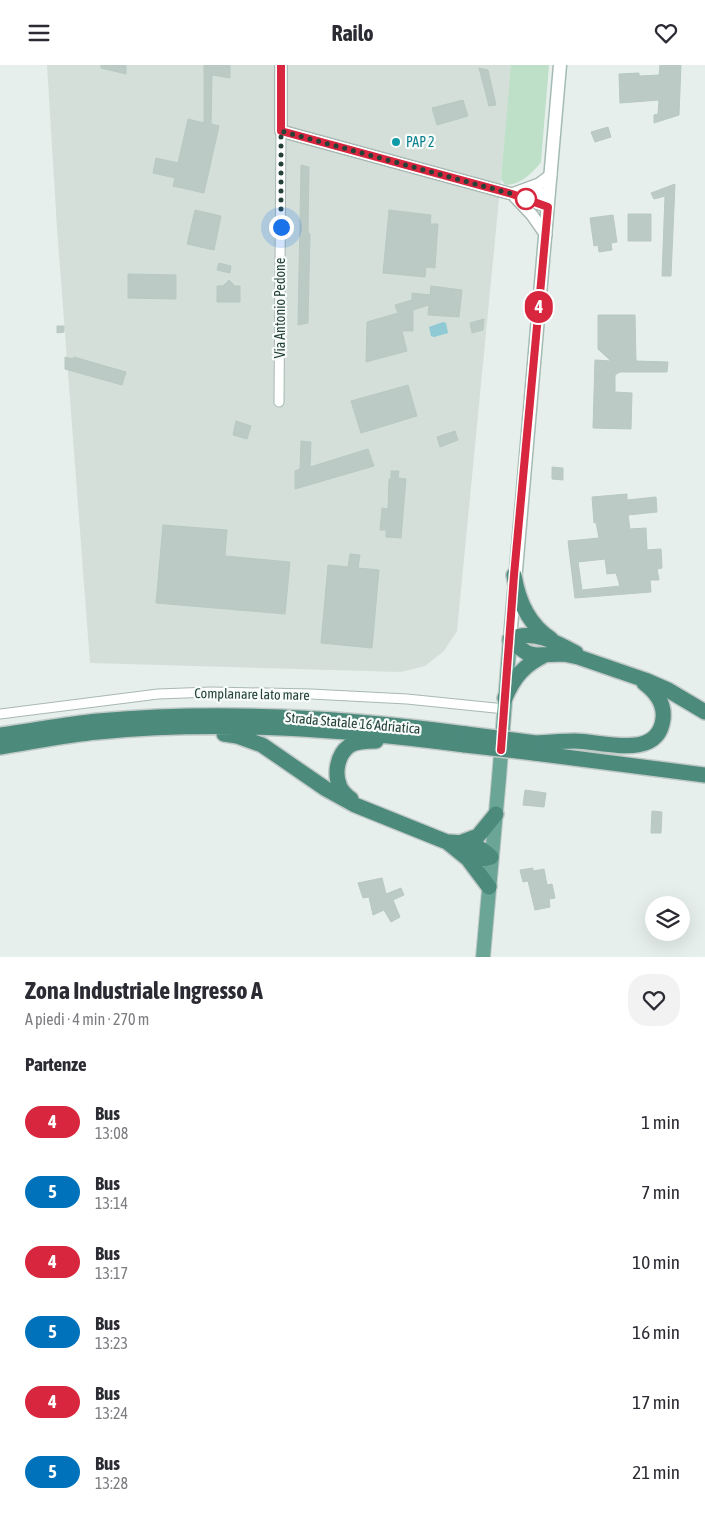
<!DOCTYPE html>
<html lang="it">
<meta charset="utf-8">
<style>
body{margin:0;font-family:"Asap Condensed",sans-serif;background:#f2f2f3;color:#2b2b33;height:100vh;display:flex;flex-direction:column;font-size:19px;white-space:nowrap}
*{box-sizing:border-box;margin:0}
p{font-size:16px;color:#7c7c81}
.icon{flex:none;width:28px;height:28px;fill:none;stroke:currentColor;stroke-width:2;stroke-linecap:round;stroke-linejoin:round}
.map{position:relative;height:892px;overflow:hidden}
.drawer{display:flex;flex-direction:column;background:#fff;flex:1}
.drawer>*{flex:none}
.badge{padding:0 10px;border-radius:16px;font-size:18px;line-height:32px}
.controls{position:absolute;left:645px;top:831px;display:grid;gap:10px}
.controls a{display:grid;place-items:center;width:45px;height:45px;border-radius:50%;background:#fff;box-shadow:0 5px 20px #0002;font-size:25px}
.you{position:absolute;width:25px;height:25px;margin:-12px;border:4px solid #fff;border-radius:50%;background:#1a73e8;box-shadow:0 0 0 8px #1a73e833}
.map>.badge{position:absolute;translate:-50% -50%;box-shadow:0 0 0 2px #fff}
h2{padding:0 25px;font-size:19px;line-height:45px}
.round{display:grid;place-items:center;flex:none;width:52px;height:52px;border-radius:20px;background:#f2f2f3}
.overview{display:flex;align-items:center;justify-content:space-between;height:85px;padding:0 25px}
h1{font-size:24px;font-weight:700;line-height:38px}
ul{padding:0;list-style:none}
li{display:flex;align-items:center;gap:15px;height:70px;padding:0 25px}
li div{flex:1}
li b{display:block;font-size:19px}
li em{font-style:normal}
li .badge{min-width:55px;font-weight:700;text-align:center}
header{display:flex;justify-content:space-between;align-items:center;height:65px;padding:0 25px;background:#fff;font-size:22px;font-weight:700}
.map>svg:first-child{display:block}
</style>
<header><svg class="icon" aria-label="menu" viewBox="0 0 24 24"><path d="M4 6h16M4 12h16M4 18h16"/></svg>Railo<svg class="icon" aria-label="heart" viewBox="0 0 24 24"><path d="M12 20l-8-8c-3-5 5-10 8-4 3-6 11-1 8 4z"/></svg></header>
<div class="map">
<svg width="705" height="892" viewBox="0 0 705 892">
<rect width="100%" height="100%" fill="#e6efeb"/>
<!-- built -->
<path fill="#d4dfda" d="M47 0H512L457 566 444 586 425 601 401 607 90 598 57 163Z"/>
<!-- green -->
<path fill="#bfe0c8" d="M511 0H549L541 97C532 109 520 120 505 120L501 114Z"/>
<!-- water -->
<path fill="#8ec9d4" d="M443 257 446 258 448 268 434 272 431 271 429 262Z"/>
<!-- building -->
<path fill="#bbcac4" stroke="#b8c9c2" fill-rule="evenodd" d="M101 0H126V9L101 3Z
M204 0H230V13L212 10 211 59 219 61 204 128 173 121 175 113 153 108 156 93 178 98 188 54 204 58Z
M660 0H681L679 50 654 58V50L658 49 659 35 620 38 619 9 639 8V11L659 10Z
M479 3 488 5 496 40 489 41Z
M463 35 468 51 437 60 432 43Z
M608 62 611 72 595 77 591 67Z
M301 100 309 102 308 168 310 169 308 258 298 260Z
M675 119 671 211H662L665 131 654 134 651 128Z
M195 145 221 151 214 185 187 179Z
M389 145 431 150 430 159H438L435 203 426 202 425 212 383 208Z
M628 149H651V176H628Z
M613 150 617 177 611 178 612 185 599 187 598 180 594 181 590 153Z
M219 198 231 201 230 208 217 205Z
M128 209 176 210V234L128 233Z
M229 215 235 221H240V237H217V221H223Z
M431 221 462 225 459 252 428 250 429 240 413 245V266H402L407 286 366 297 367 257 398 248 395 240 412 235V228L430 230Z
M598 250H635L636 296 668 297 667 307H620L615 310V327L632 328 631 364 593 363 595 295 611 296 598 284Z
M484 254 483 265 472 268 470 258Z
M57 261H64V267L57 268Z
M65 292 73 294 74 292 126 307 122 320 65 304Z
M408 320 417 351 361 368 351 336Z
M236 356 251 361 247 374 233 370Z
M455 366 458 375 440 382 437 372Z
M301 376 311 377 310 402 368 384 374 401 295 424V406L300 404Z
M552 402 563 403V415L552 414Z
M391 406H399L398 413 406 414 401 473 386 472V465H380L382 443 388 444 389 414H391Z
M627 429V435L656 432 657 447 628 450 630 464 646 463 647 485 661 484 662 503 657 504 659 515H650L651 527 575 533 568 476 599 473 596 457 594 458 592 432ZM605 494 607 509 616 508 620 521 582 525 578 497Z
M163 460 227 465 225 491 290 497 285 549 156 538Z
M350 489 360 490 358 503 379 505 372 583 321 578 328 500 348 502Z
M525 725 546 728 544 742 523 740Z
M652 746 662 747 661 768H651Z
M533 803V806L544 804 547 820 552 819 555 833 549 834 550 842 535 845 528 816 523 817 520 805Z
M382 813 386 829 401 823 404 830 393 835 400 852 391 857 384 845 373 850 369 832 363 833 358 818Z"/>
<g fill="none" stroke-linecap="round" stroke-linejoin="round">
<defs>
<path id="minor" d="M279 337 281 66
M0 649 158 629 211 627 311 629 407 634 505 644"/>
<path id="tertiary" d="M281 0V66L512 129 548 142
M512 129 539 119 551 110
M521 129H549
M515 132 532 150 546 170"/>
<path id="secondary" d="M510 574 560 0"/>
<path id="primary" d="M483 892 499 713 510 574"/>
<path id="trunk" d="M514 510C518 535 529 560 551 574
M510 574C532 564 556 577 576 588
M510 576 527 588 536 590 564 589 578 592 645 615 668 625 705 647
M505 633C514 612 524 600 545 590
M224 669 237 671 262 680 326 724 355 740 447 777 468 794 489 822
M0 670C32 666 65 659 98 656 221 645 343 652 466 669
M536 678C549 677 563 676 575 676 602 676 658 696 663 654 665 638 656 627 644 618
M0 682C32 677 65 670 98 667 220 655 343 664 465 680
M534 688 705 710
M351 734C347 731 342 726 340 722 334 709 337 690 349 681 356 676 367 676 376 676
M447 777C467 778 477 778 491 792L479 795 468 794
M462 777 478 771 496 749"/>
</defs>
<!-- minor casing -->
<use href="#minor" stroke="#a8b8b2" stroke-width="11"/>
<!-- tertiary casing -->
<use href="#tertiary" stroke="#a8b8b2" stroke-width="14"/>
<!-- secondary casing -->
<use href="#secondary" stroke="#a4bbb3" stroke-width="15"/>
<!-- primary casing -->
<use href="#primary" stroke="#c2cac8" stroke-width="16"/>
<!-- trunk casing -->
<use href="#trunk" stroke="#c2cac8" stroke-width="18"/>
<!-- minor -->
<use href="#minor" stroke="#fff" stroke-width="9"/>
<!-- tertiary -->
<use href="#tertiary" stroke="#fff" stroke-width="11"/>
<!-- secondary -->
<use href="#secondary" stroke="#fff" stroke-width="12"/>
<!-- primary -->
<use href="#primary" stroke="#6aa596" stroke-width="14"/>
<!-- trunk -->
<use href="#trunk" stroke="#4c8a7c" stroke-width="15"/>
<defs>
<path id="trunk-bridge" d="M466 669 536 678
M465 680 534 688"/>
</defs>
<!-- trunk-bridge casing -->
<use href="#trunk-bridge" stroke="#c2cac8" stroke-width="18" stroke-linecap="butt"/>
<!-- trunk-bridge -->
<use href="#trunk-bridge" stroke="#4c8a7c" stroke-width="15"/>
</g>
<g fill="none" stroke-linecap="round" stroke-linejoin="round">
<defs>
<path id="line" d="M281 0V66L512 129 548 142 514 510 501 685"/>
</defs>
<!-- line casing -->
<use href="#line" stroke="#fff" stroke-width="11"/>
<!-- line -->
<use href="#line" stroke="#d7263d" stroke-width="8"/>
<!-- walk -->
<path stroke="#24423a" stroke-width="5" stroke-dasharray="0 9" d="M281 162V66L512 129 530 136 526 134"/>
</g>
<!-- markers -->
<circle fill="#0f9aa8" stroke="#f7fbf9" stroke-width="2" cx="396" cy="77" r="5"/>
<circle fill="#fff" stroke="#d7263d" stroke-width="2.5" cx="526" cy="134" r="10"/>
<g text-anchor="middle" stroke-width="4.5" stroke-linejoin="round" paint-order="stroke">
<!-- culture labels -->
<g font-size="14" fill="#0d838f" stroke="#f7fbf9" text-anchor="start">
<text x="406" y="82">PAP 2</text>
</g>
<!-- street labels -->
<g font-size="14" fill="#24423a" stroke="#f7fbf9">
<text transform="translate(280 243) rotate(-90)" y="5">Via Antonio Pedone</text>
<text transform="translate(252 629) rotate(1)" y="5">Complanare lato mare</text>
<text transform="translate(353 658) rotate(5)" y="5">Strada Statale 16 Adriatica</text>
</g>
</g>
</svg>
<div class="controls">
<a><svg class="icon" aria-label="layers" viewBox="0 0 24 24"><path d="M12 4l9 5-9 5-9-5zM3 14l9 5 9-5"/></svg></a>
</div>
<div class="you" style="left:281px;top:162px"></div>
<b class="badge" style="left:539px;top:242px;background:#d7263d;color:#fff">4</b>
</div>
<section class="drawer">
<div class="overview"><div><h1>Zona Industriale Ingresso A</h1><p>A piedi · 4 min · 270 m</p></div><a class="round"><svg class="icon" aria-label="heart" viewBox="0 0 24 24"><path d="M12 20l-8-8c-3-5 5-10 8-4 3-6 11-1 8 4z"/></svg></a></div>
<h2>Partenze</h2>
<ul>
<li><span class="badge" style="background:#d7263d;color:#fff">4</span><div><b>Bus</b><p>13:08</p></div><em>1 min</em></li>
<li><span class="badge" style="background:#0072bc;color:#fff">5</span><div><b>Bus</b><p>13:14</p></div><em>7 min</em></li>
<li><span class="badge" style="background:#d7263d;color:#fff">4</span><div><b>Bus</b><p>13:17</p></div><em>10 min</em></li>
<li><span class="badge" style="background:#0072bc;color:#fff">5</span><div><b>Bus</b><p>13:23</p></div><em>16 min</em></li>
<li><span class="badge" style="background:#d7263d;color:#fff">4</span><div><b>Bus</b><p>13:24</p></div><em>17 min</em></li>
<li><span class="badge" style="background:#0072bc;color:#fff">5</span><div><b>Bus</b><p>13:28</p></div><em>21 min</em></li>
</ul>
</section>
